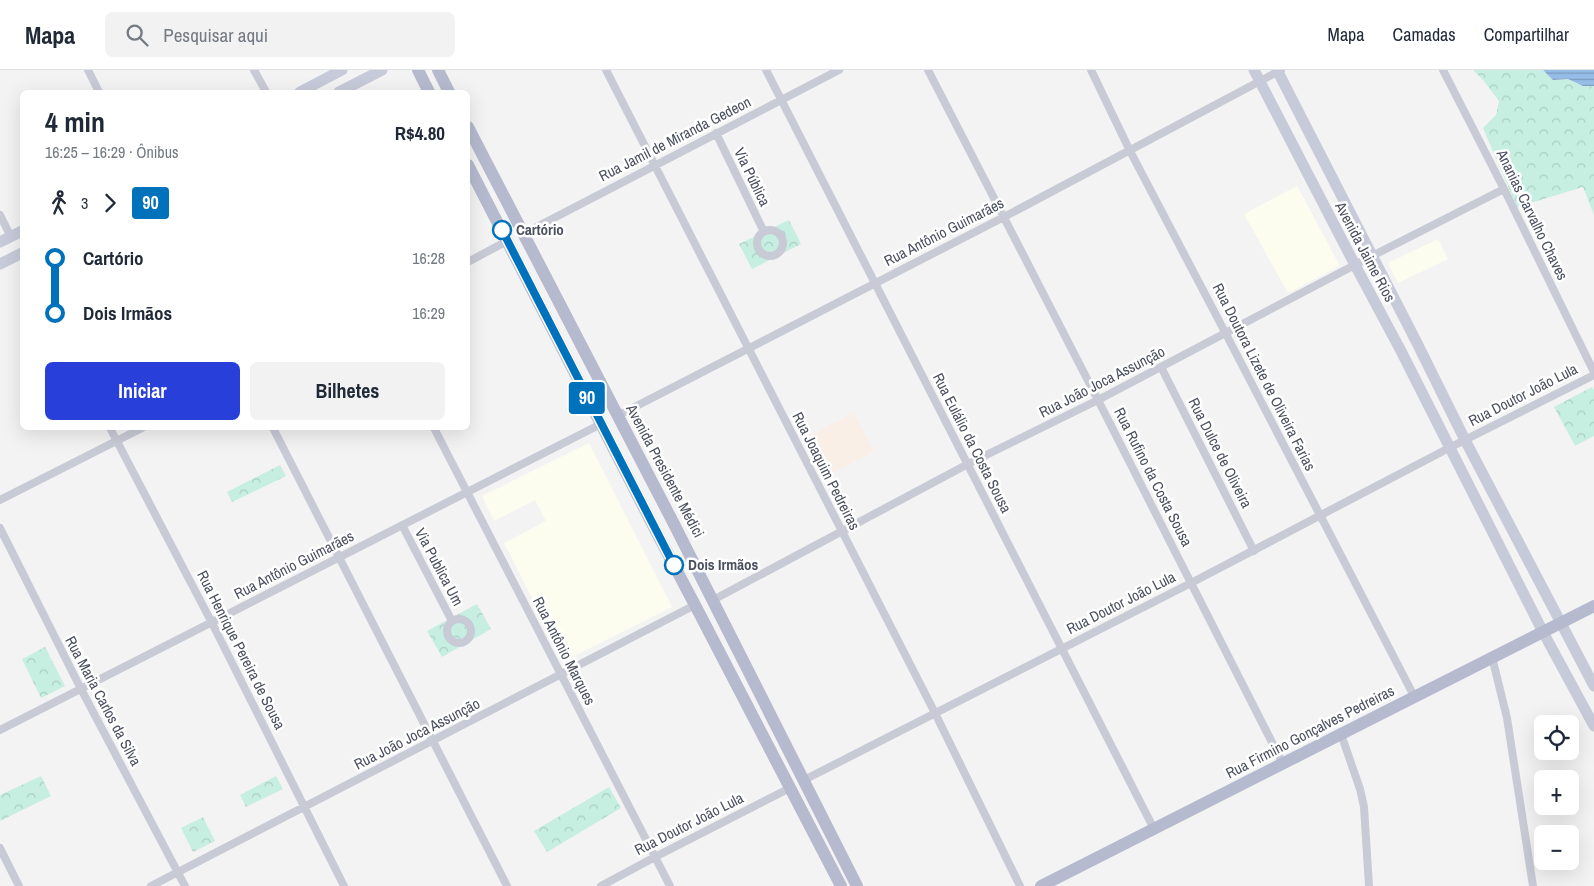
<!DOCTYPE html>
<html lang="pt">
<meta charset="utf-8">
<style>
body{margin:0;font-family:"Archivo Narrow",sans-serif;background:#f2f2f3;color:#1f2937;height:100vh;display:flex;flex-direction:column;font-size:19px;white-space:nowrap}
*{box-sizing:border-box;margin:0}
p{font-size:16px;color:#747a83}
.icon{flex:none;width:28px;height:28px;fill:none;stroke:currentColor;stroke-width:2;stroke-linecap:round;stroke-linejoin:round}
.map{position:relative;flex:1;overflow:hidden}
.side{position:absolute;left:20px;top:20px;width:450px;height:340px;display:flex;flex-direction:column;background:#fff;border-radius:8px;box-shadow:0 5px 20px #0002}
.side>*{flex:none}
.badge{padding:0 10px;border-radius:4px;font-size:18px;line-height:32px}
.tools{position:absolute;left:1534px;top:645px;display:grid;gap:10px}
.tools a{display:grid;place-items:center;width:45px;height:45px;border-radius:8px;background:#fff;box-shadow:0 5px 20px #0002;font-size:25px}
.map>.badge{position:absolute;translate:-50% -50%;box-shadow:0 0 0 2px #fff}
.legs{display:flex;align-items:center;gap:8px;height:55px;padding:0 25px;font-size:16px}
.legs p{margin-inline-start:auto}
.overview{display:flex;align-items:center;justify-content:space-between;height:85px;padding:0 25px}
h1{font-size:28px;font-weight:800;line-height:38px}
.cta{display:flex;gap:10px;margin-top:auto;padding:10px 25px}
.cta a{flex:1;height:58px;border-radius:8px;background:#283fd9;color:#fff;font-size:20px;font-weight:800;line-height:58px;text-align:center}
.cta a+a{background:#f2f2f3;color:#1f2937}
ul{padding:0 25px;list-style:none}
li{display:flex;align-items:center;gap:18px;height:55px;font-size:19px}
li i{display:grid;place-items:center;width:8px;height:100%;margin:0 6px;background:currentColor}
li i::after{content:'';width:12px;height:12px;margin:-6px;border:4px solid;border-radius:50%;background:#fff}
li p{margin-inline-start:auto}
li:first-child i{background:linear-gradient(#0000 50%,currentColor 0)}
li:last-child i{background:linear-gradient(currentColor 50%,#0000 0)}
header{display:flex;align-items:center;gap:30px;box-sizing:border-box;height:70px;padding:0 25px;background:#fff;border-bottom:1px solid #e0e1e3}
header strong{font-size:24px}
nav{display:flex;gap:28px;margin-inline-start:auto;font-size:18px}
.search{width:350px;height:45px;background:#f2f2f3;display:flex;align-items:center;gap:12px;box-sizing:border-box;padding:0 18px;border-radius:8px;color:#747a83;font-size:19px}
.map>svg:first-child{display:block}
</style>
<header>
<strong>Mapa</strong>
<div class="search"><svg class="icon" aria-label="search" viewBox="0 0 24 24"><circle cx="10" cy="10" r="6"/><path d="M15 15l6 6"/></svg>Pesquisar aqui</div>
<nav><a>Mapa</a><a>Camadas</a><a>Compartilhar</a></nav>
</header>
<div class="map">
<svg width="1594" height="816" viewBox="0 0 1594 816">
<defs>
<pattern id="forest-crowns" width="20" height="18" patternUnits="userSpaceOnUse" patternTransform="scale(1.25)"><rect width="20" height="18" fill="#c6eee1"/><path d="M2 6a3 3 0 1 1 6 0M12 15a3 3 0 1 1 6 0" fill="none" stroke="#accec3"/></pattern>
<pattern id="water-rules" width="6" height="5" patternUnits="userSpaceOnUse" patternTransform="scale(1.25)"><rect width="6" height="5" fill="#96bde7"/><path d="M0 2.5h6" fill="none" stroke="#7c9cbe"/></pattern>
</defs>
<rect width="100%" height="100%" fill="#f4f3f3"/>
<!-- commercial -->
<path fill="#fcfcef" d="M1297 116 1340 196 1288 223 1244 144Z
M1438 169 1448 189 1398 213 1388 193Z
M589 373 672 537 564 591 504 473 546 451 535 430 494 451 482 426Z"/>
<!-- medical -->
<path fill="#faefe7" d="M854 343 874 382 822 408 803 368Z"/>
<!-- forest -->
<path fill="url(#forest-crowns)" d="M1473 0H1543L1553 10 1568 9 1583 16H1594V145L1583 117 1517 137 1483 58 1496 45 1499 31 1483 10Z
M789 150 801 174 752 199 739 174Z
M1592 317 1594 320V366L1575 376 1554 337Z
M280 395 286 406 232 432 227 422Z
M477 534 491 559 442 587 427 561Z
M45 577 65 616 41 628 22 589Z
M41 706 51 726 0 751V725Z
M276 706 283 719 246 737 240 725Z
M609 717 621 738 547 782 534 761Z
M203 747 215 771 193 782 181 758Z"/>
<!-- water -->
<path fill="url(#water-rules)" d="M1543 0H1594V16H1583L1568 9 1553 10Z"/>
<g fill="none" stroke-linecap="round" stroke-linejoin="round">
<!-- street -->
<path stroke="#c8cbd6" stroke-width="8" d="M88 0 99 22
M254 0 266 22
M606 0 935 643 1020 816
M766 0 1154 759
M928 0 1098 330 1283 694
M1091 0 1130 81 1226 264 1414 626
M1443 0 1504 119 1594 302
M716 63 764 162
M0 145 11 167
M757 173a13 13 0 1 1 26 0a13 13 0 1 1-26 0Z
M523 164 839 0
M468 192 507 171
M1161 297 1254 481
M617 346 1004 147 1281 0
M110 358 212 553 344 816
M273 358 507 816
M434 358 670 816
M0 430 142 358
M402 455 452 551
M0 458 81 619 185 816
M713 530 968 394 1098 330 1372 186 1504 119
M447 561a12 12 0 1 1 24 0a12 12 0 1 1-24 0Z
M1492 587 1507 648 1533 816
M0 660 601 354
M1341 664 1360 719 1364 737 1369 816
M804 710 1191 513 1449 378 1594 305
M0 778 19 816
M151 816 695 535
M601 816 655 787 790 718"/>
<!-- secondary -->
<path stroke="#c7cad9" stroke-width="11" d="M1254 0 1355 195 1401 281 1543 562 1594 656
M1277 0 1417 273 1465 370 1594 616
M300 22 342 0
M339 22 382 0
M0 172 22 161
M0 194 22 183"/>
<!-- primary -->
<path stroke="#b5bacf" stroke-width="12" d="M418 0 429 22
M438 0 449 22
M468 57 675 456 857 816
M468 95 658 465 695 535 841 816
M1041 816 1594 536"/>
</g>
<g fill="none" stroke-linecap="round" stroke-linejoin="round">
<defs>
<path id="line-1" d="M502 160 674 495"/>
</defs>
<!-- line-1 casing -->
<use href="#line-1" stroke="#fff" stroke-width="11"/>
<!-- line-1 -->
<use href="#line-1" stroke="#0072bc" stroke-width="8"/>
</g>
<!-- markers -->
<g fill="#fff" stroke="#0072bc" stroke-width="2.5">
<circle cx="502" cy="160" r="9"/>
<circle cx="674" cy="495" r="9"/>
</g>
<g text-anchor="middle" stroke-width="5" stroke-linejoin="round" paint-order="stroke">
<!-- street labels -->
<g font-size="15" fill="#4b505f" stroke="#fff">
<text transform="translate(675 69) rotate(-27)" y="5">Rua Jamil de Miranda Gedeon</text>
<text transform="translate(752 107) rotate(64)" y="5">Via Pública</text>
<text transform="translate(1532 145) rotate(64)" y="5">Ananias Carvalho Chaves</text>
<text transform="translate(944 162) rotate(-27)" y="5">Rua Antônio Guimarães</text>
<text transform="translate(1365 182) rotate(62)" y="5">Avenida Jaime Rios</text>
<text transform="translate(1264 307) rotate(63)" y="5">Rua Doutora Lizete de Oliveira Farias</text>
<text transform="translate(1102 312) rotate(-27)" y="5">Rua João Joca Assunção</text>
<text transform="translate(1523 325) rotate(-27)" y="5">Rua Doutor João Lula</text>
<text transform="translate(972 373) rotate(63)" y="5">Rua Eulálio da Costa Sousa</text>
<text transform="translate(1220 383) rotate(63)" y="5">Rua Dulce de Oliveira</text>
<text transform="translate(665 401) rotate(62)" y="5">Avenida Presidente Médici</text>
<text transform="translate(826 401) rotate(63)" y="5">Rua Joaquim Pedreiras</text>
<text transform="translate(1153 407) rotate(63)" y="5">Rua Rufino da Costa Sousa</text>
<text transform="translate(294 495) rotate(-27)" y="5">Rua Antônio Guimarães</text>
<text transform="translate(439 497) rotate(62)" y="5">Via Publica Um</text>
<text transform="translate(1121 533) rotate(-27)" y="5">Rua Doutor João Lula</text>
<text transform="translate(241 580) rotate(63)" y="5">Rua Henrique Pereira de Sousa</text>
<text transform="translate(564 581) rotate(63)" y="5">Rua Antônio Marques</text>
<text transform="translate(103 631) rotate(62)" y="5">Rua Maria Carlos da Silva</text>
<text transform="translate(1310 662) rotate(-27)" y="5">Rua Firmino Gonçalves Pedreiras</text>
<text transform="translate(417 664) rotate(-27)" y="5">Rua João Joca Assunção</text>
<text transform="translate(689 754) rotate(-27)" y="5">Rua Doutor João Lula</text>
</g>
<!-- stop labels -->
<g font-size="15" font-weight="bold" fill="#4b505f" stroke="#fff" text-anchor="start">
<text x="516" y="165">Cartório</text>
<text x="688" y="500">Dois Irmãos</text>
</g>
</g>
</svg>
<div class="tools">
<a><svg class="icon" aria-label="locate" viewBox="0 0 24 24"><circle cx="12" cy="12" r="6"/><path d="M12 2v4M12 18v4M2 12h4M18 12h4"/></svg></a>
<a>+</a>
<a>−</a>
</div>
<b class="badge" style="left:587px;top:328px;background:#0072bc;color:#fff">90</b>
<section class="side">
<div class="overview"><div><h1>4 min</h1><p>16:25 – 16:29 · Ônibus</p></div><b>R$4.80</b></div>
<div class="legs"><svg class="icon" aria-label="walk" viewBox="0 0 24 24"><circle cx="13" cy="4" r="2"/><path d="M13 8l-2 6 4 7M11 14l-3 7M7 12l3-4h3l4 4"/></svg>3<svg class="icon" aria-label="forward" viewBox="0 0 24 24"><path d="M9 5l7 7-7 7"/></svg><b class="badge" style="background:#0072bc;color:#fff">90</b></div>
<ul>
<li><i style="color:#0072bc"></i><b>Cartório</b><p>16:28</p></li>
<li><i style="color:#0072bc"></i><b>Dois Irmãos</b><p>16:29</p></li>
</ul>
<div class="cta"><a>Iniciar</a><a>Bilhetes</a></div>
</section>
</div>
